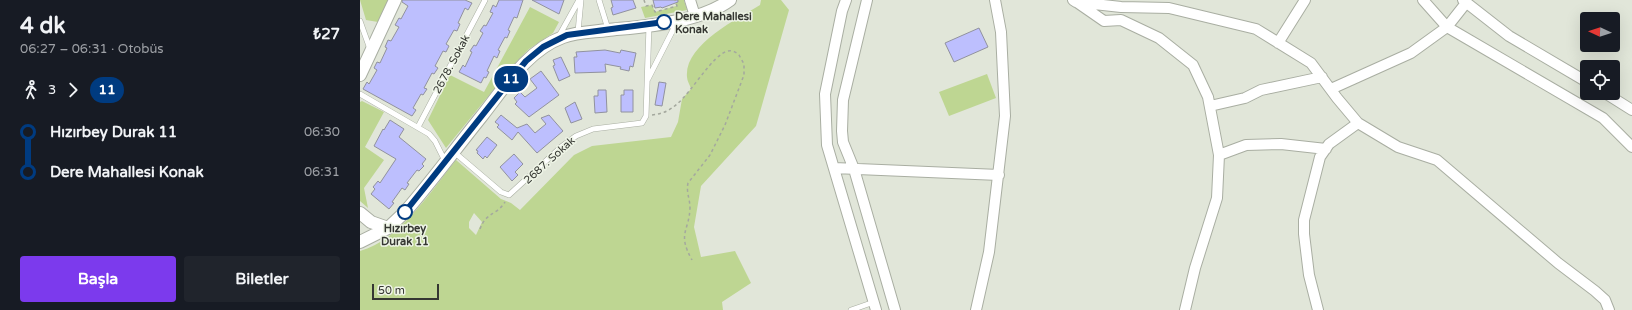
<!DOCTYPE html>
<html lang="tr">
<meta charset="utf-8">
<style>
body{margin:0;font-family:"Varela Round",sans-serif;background:#20242c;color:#f1f3f6;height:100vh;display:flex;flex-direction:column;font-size:15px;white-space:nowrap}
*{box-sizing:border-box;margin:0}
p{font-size:13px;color:#9ea1a6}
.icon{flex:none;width:22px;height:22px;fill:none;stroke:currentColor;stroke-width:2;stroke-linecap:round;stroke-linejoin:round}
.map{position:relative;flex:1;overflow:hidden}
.panel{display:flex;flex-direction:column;background:#171b24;width:360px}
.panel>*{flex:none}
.badge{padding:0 8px;border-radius:13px;font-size:14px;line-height:26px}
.needle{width:26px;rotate:273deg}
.tools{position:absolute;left:1220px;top:12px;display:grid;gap:8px}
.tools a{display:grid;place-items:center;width:40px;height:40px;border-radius:4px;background:#171b24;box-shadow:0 4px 16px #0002;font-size:20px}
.scale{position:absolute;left:12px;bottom:10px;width:67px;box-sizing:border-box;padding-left:4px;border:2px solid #353732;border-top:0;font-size:11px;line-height:14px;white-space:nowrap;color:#353732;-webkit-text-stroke:3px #eef4e6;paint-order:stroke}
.map>.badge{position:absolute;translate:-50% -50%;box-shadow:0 0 0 2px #fff}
.legs{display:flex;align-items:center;gap:6px;height:44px;padding:0 20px;font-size:13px}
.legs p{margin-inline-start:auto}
.overview{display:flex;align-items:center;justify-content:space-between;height:68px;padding:0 20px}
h1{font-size:22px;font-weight:800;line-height:30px}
.cta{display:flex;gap:8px;margin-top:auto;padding:8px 20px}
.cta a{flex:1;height:46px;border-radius:4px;background:#7c3aed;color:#fff;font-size:16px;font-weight:800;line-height:46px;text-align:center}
.cta a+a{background:#20242c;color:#f1f3f6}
ul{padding:0 20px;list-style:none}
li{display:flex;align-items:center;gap:14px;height:40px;font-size:15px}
li i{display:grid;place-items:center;width:6px;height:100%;margin:0 5px;background:currentColor}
li i::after{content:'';width:10px;height:10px;margin:-5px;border:3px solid;border-radius:50%;background:#171b24}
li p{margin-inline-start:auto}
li:first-child i{background:linear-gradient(#0000 50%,currentColor 0)}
li:last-child i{background:linear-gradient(currentColor 50%,#0000 0)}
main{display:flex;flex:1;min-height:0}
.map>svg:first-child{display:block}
</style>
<main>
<section class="panel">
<div class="overview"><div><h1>4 dk</h1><p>06:27 – 06:31 · Otobüs</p></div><b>₺27</b></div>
<div class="legs"><svg class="icon" aria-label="walk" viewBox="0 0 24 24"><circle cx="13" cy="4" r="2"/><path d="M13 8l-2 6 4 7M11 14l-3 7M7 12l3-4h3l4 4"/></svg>3<svg class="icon" aria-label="forward" viewBox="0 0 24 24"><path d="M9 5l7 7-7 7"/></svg><b class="badge" style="background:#003b80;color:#fff">11</b></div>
<ul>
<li><i style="color:#003b80"></i><b>Hızırbey Durak 11</b><p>06:30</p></li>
<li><i style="color:#003b80"></i><b>Dere Mahallesi Konak</b><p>06:31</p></li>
</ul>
<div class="cta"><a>Başla</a><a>Biletler</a></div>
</section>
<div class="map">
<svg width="1272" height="310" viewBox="0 0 1272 310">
<rect width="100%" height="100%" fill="#e1e6d9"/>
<!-- green -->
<path fill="#bed692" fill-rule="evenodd" d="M0 0H29L18 22 6 20Z
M315 0H324L327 10 285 18 281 7 292 5 295 12 316 6Z
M401 0H421L429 10 396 126 341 186 334 227 341 257 375 251 391 283 362 302 363 310H0V251C40 240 71 191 96 160L141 199 151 203 160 210 214 155 232 146 311 137 318 122 322 99 331 89C330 85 327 81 327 77 324 45 377 19 400 5ZM114 213 122 222 116 235 109 228V222Z
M170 7 199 22 193 33 169 49 157 61 86 148 68 120 90 75 124 92Z
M627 74 636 98 589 116 579 92Z
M2 101 24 112 5 147 24 160 4 188 8 208 0 201V102Z"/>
<!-- building -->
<path fill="#bdbffe" stroke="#91929e" d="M42 0H105L112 3 108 10 105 8 98 23 100 24 97 31 94 30 86 44 89 46 86 52 83 51 75 66 78 68 74 74 72 73 64 88 67 89 63 95 61 94 53 108 56 110 52 116 3 89 7 82 9 84 17 70 14 68 17 62 20 63 27 48 25 47 28 40 31 41 39 27 35 25 39 18 41 19 48 6 42 2Z
M139 0H163L157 18 154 17 148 30 150 31 147 38 145 37 138 50 140 51 137 58 134 56 127 71 129 72 126 78 124 77 121 83 99 72 103 65 105 67 112 52 110 51 114 45 116 46 123 33 120 31 124 25 126 26 133 13 130 12 133 5 136 7Z
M172 0H204L199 14Z
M251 0H273L276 8 253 15 251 8 253 7Z
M293 0H318V2L302 8 301 7 295 8Z
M619 28 628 47 594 62 585 43Z
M245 50 260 53 261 50 276 53 273 67 270 66 269 71 260 69 261 67 245 64 246 72 215 73 214 57H217L216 52Z
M201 57 210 76 199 81 193 66 195 65 193 60Z
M181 71 199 95 169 117 155 104 157 102 154 98 160 92 165 97 177 88 170 79Z
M299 82 306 83 302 106 295 105Z
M238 90H246L247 112 235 113 234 96H238Z
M264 90H273V112H261V95H264Z
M215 102 222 119 211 123 205 108Z
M141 115 157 128 167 124 175 133 186 124 181 118 189 115 203 131 177 153 158 132 152 140 137 127 139 125 135 122Z
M30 120 44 129 39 137 66 159 62 164 64 166 59 171 57 170 47 183 49 184 45 190 42 188 32 202 34 203 29 209 11 194 15 189 13 187 18 181 20 183 36 159 14 146 23 129 24 130Z
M127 137 137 145 127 158 125 156 123 159 117 153 118 151 116 150Z
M154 154 163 164 155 172 158 175 152 181 140 167Z"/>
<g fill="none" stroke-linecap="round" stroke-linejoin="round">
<defs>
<path id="service" d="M239 0 248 29
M0 21 10 49
M218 32 221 0
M199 36 219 0
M288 79 317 22
M0 94 69 134 75 141 85 161
M58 127 125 0
M94 152 141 192 149 195 201 147 216 136 233 129 282 123 286 116 289 25
M491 310 514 302"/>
<path id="minor" d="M330 0 335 16
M486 0 482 11 465 94 467 145 516 310
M507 0 483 100 482 131 483 142 494 169 535 310
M713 0 716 2 761 7 809 8 896 29 951 63 977 98 998 123 1038 147 1077 160 1198 263 1235 291 1245 300 1249 310
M1063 0 1087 27 1243 118 1272 147
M1103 0 1149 36 1227 82
M718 3 744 21 761 20 799 38 833 65 848 97 859 155 857 198 835 268 825 310
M918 43 945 0
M971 89 1051 53 1087 27 1106 3V0
M1245 93 1272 110
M850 106 885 98 901 90 962 77
M859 155 886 145 921 144 966 149
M474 168 639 175
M616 310 629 252 645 116 641 32 635 0
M958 310 949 275 944 234V220L960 157 969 144 998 123"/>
<path id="tertiary" d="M0 75 35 0
M0 213 11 222 28 228
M0 242 28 228 45 212C72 181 96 148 121 117 144 88 167 50 203 37 217 32 233 32 248 30 286 26 339 23 370 0"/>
</defs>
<!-- service casing -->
<use href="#service" stroke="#a9aea2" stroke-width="6"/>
<!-- minor casing -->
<use href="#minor" stroke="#a9aea2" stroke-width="12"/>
<!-- tertiary casing -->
<use href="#tertiary" stroke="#a9aea2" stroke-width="14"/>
<!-- path -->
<path stroke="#a4a89e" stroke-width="1.5" stroke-dasharray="3 3" stroke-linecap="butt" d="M284 0 286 6 292 5 295 12 317 6 315 0
M292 115C302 114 309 111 317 104 331 93 353 54 368 51 372 50 376 52 379 55L384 64V75L365 125 350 155 328 183C326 192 330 199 330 208 329 232 317 233 332 260
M120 229C126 212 136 216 145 202"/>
<!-- service -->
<use href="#service" stroke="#fff" stroke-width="5"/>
<!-- minor -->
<use href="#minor" stroke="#fff" stroke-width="10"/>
<!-- tertiary -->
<use href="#tertiary" stroke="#fff" stroke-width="12"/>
</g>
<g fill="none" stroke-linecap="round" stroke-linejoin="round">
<defs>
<path id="line-1" d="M45 212 148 83 166 61 183 47 207 35 304 22"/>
</defs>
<!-- line-1 casing -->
<use href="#line-1" stroke="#fff" stroke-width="9"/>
<!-- line-1 -->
<use href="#line-1" stroke="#003b80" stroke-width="6"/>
</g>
<!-- markers -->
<g fill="#fff" stroke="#003b80" stroke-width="2">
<circle cx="304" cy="22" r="7"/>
<circle cx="45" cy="212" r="7"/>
</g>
<g text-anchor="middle" stroke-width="3" stroke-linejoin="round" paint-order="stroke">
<!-- stop labels -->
<g font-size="11" font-weight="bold" fill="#353732" stroke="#eef4e6" text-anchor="start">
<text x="315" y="20">Dere Mahallesi<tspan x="315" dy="13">Konak</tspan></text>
<text x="45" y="232" text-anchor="middle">Hızırbey<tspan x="45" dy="13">Durak 11</tspan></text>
</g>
<!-- street labels -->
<g font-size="11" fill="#353732" stroke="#eef4e6">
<text transform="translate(91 64) rotate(-62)" y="4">2678. Sokak</text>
<text transform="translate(189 160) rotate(-42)" y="4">2687. Sokak</text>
</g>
</g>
</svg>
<div class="tools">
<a><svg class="needle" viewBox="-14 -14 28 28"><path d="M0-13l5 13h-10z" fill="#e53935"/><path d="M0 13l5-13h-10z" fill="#9ea1a6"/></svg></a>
<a><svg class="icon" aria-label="locate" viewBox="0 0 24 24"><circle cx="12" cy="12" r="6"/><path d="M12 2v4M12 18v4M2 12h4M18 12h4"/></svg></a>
</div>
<div class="scale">50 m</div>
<b class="badge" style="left:151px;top:79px;background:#003b80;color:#fff">11</b>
</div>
</main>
